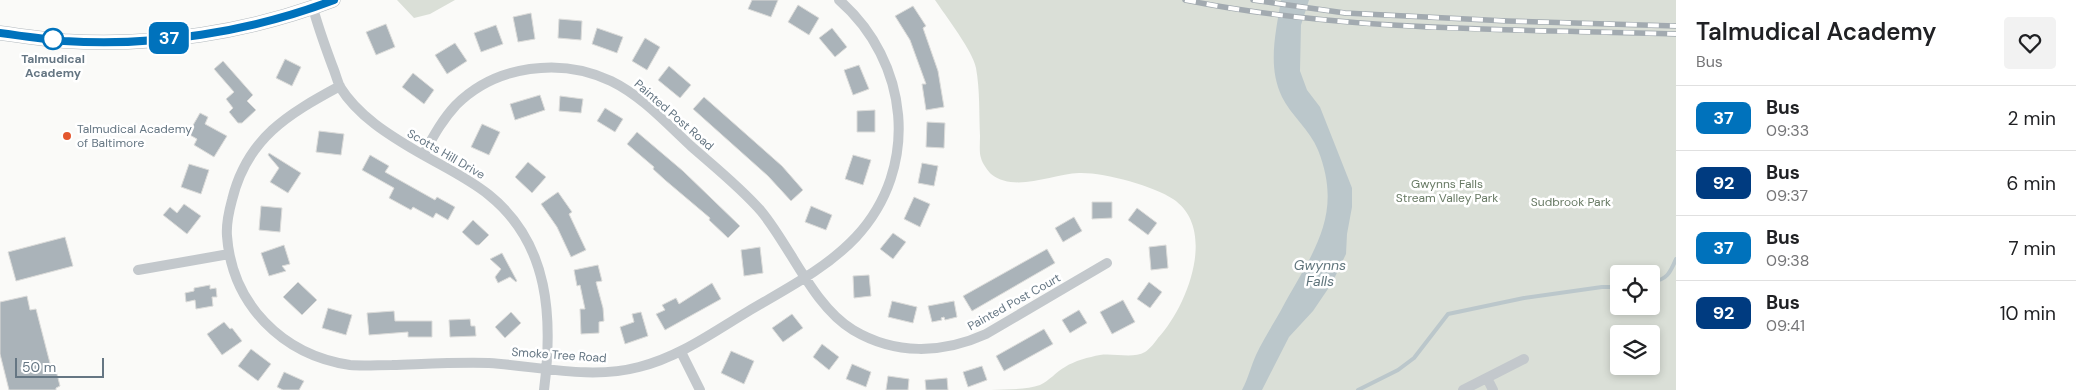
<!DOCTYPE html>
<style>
body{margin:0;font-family:"DM Sans",sans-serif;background:#f2f2f2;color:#202124;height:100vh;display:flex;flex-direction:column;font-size:19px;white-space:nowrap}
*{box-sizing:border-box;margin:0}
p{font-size:16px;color:#757577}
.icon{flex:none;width:28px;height:28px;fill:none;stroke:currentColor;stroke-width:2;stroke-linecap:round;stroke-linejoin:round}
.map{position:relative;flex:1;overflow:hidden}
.drawer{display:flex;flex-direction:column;background:#fff;width:400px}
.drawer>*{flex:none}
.badge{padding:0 10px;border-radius:8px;font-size:18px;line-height:32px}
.controls{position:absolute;left:1610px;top:265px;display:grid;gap:10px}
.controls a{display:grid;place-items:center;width:50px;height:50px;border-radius:5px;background:#fff;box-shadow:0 2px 8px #0003;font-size:25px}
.scale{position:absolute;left:15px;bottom:12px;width:89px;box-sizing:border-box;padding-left:5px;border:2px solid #657683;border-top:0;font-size:14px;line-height:18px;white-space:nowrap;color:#657683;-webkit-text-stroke:4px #fff;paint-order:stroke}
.map>.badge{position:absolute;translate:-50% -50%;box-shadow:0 0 0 2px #fff}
.round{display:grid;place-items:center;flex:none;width:52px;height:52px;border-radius:5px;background:#f2f2f2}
.summary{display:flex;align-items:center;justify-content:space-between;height:85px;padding:0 20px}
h1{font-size:24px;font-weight:600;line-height:38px}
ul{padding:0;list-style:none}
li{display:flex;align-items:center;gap:15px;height:65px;padding:0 20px;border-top:1px solid #e0e0e0}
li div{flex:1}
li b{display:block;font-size:19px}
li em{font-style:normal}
li .badge{min-width:55px;font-weight:700;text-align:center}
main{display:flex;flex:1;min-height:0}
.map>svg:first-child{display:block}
</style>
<main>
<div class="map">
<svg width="1676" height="390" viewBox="0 0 1676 390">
<rect width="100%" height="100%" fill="#fafaf8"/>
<!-- green -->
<path fill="#dadfd7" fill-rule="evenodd" d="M397 0H455L430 14 414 18Z
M935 0H1676V390H991C1006 389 1027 390 1040 385 1049 381 1056 372 1065 367 1074 361 1089 357 1100 355 1114 353 1133 359 1145 352 1150 349 1155 342 1158 338 1187 307 1218 229 1173 199 1154 186 1103 172 1079 173 1052 174 1015 193 991 174 988 171 982 163 981 158 979 152 980 143 980 136 979 113 980 90 976 68 973 51 945 15 935 0ZM1619 274H1651V306H1619ZM1619 334H1651V366H1619Z"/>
<!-- water -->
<path fill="#bbc7cb" d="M1281 0H1309L1301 25 1300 71 1307 90 1320 107 1352 188V207L1347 234 1346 254 1332 283 1313 311 1289 337 1262 390H1242C1248 379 1251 366 1256 355 1263 340 1272 326 1280 312 1310 255 1345 218 1318 150 1310 130 1290 114 1282 97 1267 66 1276 32 1281 0Z"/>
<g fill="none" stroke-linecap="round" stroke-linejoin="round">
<!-- stream -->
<path stroke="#bbc7cb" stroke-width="4" d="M1651 282C1667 280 1670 273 1676 259
M1358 390 1398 370 1414 358 1448 314 1524 298 1602 287H1619"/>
</g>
<!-- building -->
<path fill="#aab3b9" stroke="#dcdcda" d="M752 0H778L771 17 748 9Z
M798 5 819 18 809 35 788 22Z
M913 6 926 26 923 28 938 71 944 107 926 110 922 84H926L910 40 895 16Z
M531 13 535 39 518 42 513 17Z
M559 19 582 21 581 40 558 38Z
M386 24 395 47 376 55 366 32Z
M496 25 503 44 481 52 474 33Z
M597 28 623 37 617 53 592 44Z
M832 28 847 47 835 57 819 38Z
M645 38 660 47 647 70 632 61Z
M455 43 467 61 447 74 435 55Z
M285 59 301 67 292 86 276 78Z
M223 61 253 95 247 101 256 110 242 123H238L229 112 233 108 226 99 234 92 214 69Z
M859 65 869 89 853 95 844 70Z
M669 66 691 85 680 98 658 80Z
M413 73 434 90 424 104 402 87Z
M540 95 545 110 515 120 510 104Z
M560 96 583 99 581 113 559 111Z
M704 97 782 166 803 190 791 201 768 176 693 109Z
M605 108 623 119 615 132 597 121Z
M875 110V132H857V111Z
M200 113 208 117 205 124 227 136 214 157 194 145 197 139 188 134Z
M927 122 945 123 944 148 926 147Z
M482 124 500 132 489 155 471 147Z
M319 131 344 134 341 155 316 152Z
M637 132 683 171 740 226 728 238 709 220 710 218 665 180 653 169 654 167 627 144Z
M269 153 301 173 288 193 270 182 279 168 268 155Z
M370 155 389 166 385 172 435 200 437 197 455 207 448 220 436 213 433 218 413 207 411 210 389 198 394 188 362 170Z
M853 155 871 160 863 185 845 179Z
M528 162 546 177 532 193 515 177Z
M922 163 938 166 934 186 918 183Z
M189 164 209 170 201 194 181 187Z
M558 192 572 212 569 214 586 250 571 257 557 227 541 204Z
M914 197 930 204 920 227 904 219Z
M1092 202H1112V218L1092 219Z
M184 204 201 216 187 234 163 215 170 207 177 213Z
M261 206 282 208 280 232 259 230Z
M811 206 832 215 826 230 805 222Z
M1137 208 1157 223 1148 235 1128 220Z
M1074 217 1082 231 1063 242 1055 228Z
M473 220 489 235 479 245H476L462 232Z
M893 233 906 242 893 259 880 249Z
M65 237 73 266 16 281 8 252Z
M284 245 290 264 282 266 286 271 269 276 261 253Z
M1166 245 1168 268 1151 270 1149 247Z
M760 247 763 273 744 276 741 250Z
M1047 249 1055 263 972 311 963 296Z
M502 253 517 281 516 282 510 277 498 283 495 277 501 269 490 259Z
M598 265 602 281 596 282 603 308 604 321 599 322V333L581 334 580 309H585L580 285 577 286 574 270Z
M869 275 871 296 854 298 853 276Z
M298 282 317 300 302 315 283 297Z
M1149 282 1162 292 1150 308 1137 299Z
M712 283 721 299 665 330 656 314 665 310 662 305 676 298 679 304Z
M210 285V289L216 288 217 297H212L213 306 196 309 195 300 186 302 185 293 194 291V288Z
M27 296 30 310 36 309 52 371 56 370 60 386 56 388V390H9L0 354V302Z
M1123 300 1135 322 1112 334 1100 312Z
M892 301 917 307 913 323 888 317Z
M954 301 957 317 945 320 944 317 941 318 942 320 932 322 928 306Z
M328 308 352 315 346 335 322 328Z
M1079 310 1087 323 1070 333 1062 320Z
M394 311 395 321H432V337H408V332L369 335 367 313Z
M511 312 521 323 505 338 495 327Z
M641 312 648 336 625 344 620 327 634 322 632 314Z
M792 314 803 328 783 342 772 328Z
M470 319 471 326H475L476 336 450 337 449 320Z
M224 322 230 329 232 328 242 341 222 355 207 334Z
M1044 329 1053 344 1004 371 996 356Z
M822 344 839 357 829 370 813 357Z
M251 349 271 364 258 381 238 366Z
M731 351 754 361 744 384 721 373Z
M852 364 871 372 866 387 846 379Z
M982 366 987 380 968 387 963 372Z
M284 372 304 381 299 390H283L277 387Z
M888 376 909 379 908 390H886Z
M947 378 948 390H926L925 380Z"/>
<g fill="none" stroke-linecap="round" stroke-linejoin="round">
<defs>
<path id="secondary" d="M0 33C21 36 43 39 64 41 154 47 250 32 333 0"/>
</defs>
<!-- secondary casing -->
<use href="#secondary" stroke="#b3babf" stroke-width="15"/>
<!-- street -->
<path stroke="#c3c8cc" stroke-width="10" d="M313 8C318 27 325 46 332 65 335 72 337 80 340 87 358 116 389 135 418 152 442 166 468 178 489 195 550 244 553 319 544 390
M340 86C288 114 247 138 232 200 229 211 226 224 227 236 232 304 282 355 350 365 363 366 378 365 392 365 424 364 457 362 489 363 538 366 590 380 639 367 679 357 712 333 747 312 784 290 826 269 856 237 921 167 909 61 839 0
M423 155C433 137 442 120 456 105 496 65 561 57 611 81 642 96 667 124 692 147 716 168 741 188 761 211 791 247 813 306 853 330 895 355 942 354 986 334L1107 263
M138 270 229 254
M681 352 700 390
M1487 378 1493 390
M1463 390 1524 359"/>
<!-- secondary -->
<use href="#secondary" stroke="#fff" stroke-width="14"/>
<defs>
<path id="rail" d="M1185 0C1346 32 1512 29 1676 34
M1253 0 1345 13 1507 21 1676 26"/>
</defs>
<!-- rail casing -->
<use href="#rail" stroke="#a2aab0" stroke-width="5.5"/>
<!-- rail -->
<use href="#rail" stroke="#fff" stroke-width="4" stroke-dasharray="11" stroke-linecap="butt"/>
</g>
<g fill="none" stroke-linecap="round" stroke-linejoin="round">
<defs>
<path id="line" d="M0 33C21 36 43 39 64 41 154 47 250 32 334 0"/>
</defs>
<!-- line casing -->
<use href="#line" stroke="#fff" stroke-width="11"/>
<!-- line -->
<use href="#line" stroke="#0072bc" stroke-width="8"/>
</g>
<!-- markers -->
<circle fill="#fff" stroke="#0072bc" stroke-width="2.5" cx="53" cy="39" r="10"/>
<circle fill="#e4572e" stroke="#fff" stroke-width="2" cx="67" cy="136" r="5"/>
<g text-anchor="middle" stroke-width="5" stroke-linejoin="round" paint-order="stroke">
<!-- stop labels -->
<g font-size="12" font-weight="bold" fill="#657683" stroke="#fff">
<text x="53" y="63">Talmudical<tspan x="53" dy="14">Academy</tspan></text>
</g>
<!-- street labels -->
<g font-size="12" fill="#657683" stroke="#fff">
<text transform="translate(674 115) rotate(41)" y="4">Painted Post Road</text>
<text transform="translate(446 154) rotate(30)" y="4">Scotts Hill Drive</text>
<text transform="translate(1014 302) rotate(-29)" y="4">Painted Post Court</text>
<text transform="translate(559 355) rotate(4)" y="4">Smoke Tree Road</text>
</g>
<!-- poi labels -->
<g font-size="12" fill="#657683" stroke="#fff" text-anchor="start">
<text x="77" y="133">Talmudical Academy<tspan x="77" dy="14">of Baltimore</tspan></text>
</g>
<!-- park labels -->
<g font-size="12" fill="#687a64" stroke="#fff">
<text x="1447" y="188">Gwynns Falls<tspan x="1447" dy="14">Stream Valley Park</tspan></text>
<text x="1571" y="206">Sudbrook Park</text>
</g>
<!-- water labels -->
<g font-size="14" font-style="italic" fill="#60757c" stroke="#fff">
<text x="1320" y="270">Gwynns<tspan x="1320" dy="16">Falls</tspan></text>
</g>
</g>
</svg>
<div class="controls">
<a><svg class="icon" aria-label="locate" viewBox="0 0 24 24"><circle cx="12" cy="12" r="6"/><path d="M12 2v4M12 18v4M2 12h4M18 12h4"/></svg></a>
<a><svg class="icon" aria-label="layers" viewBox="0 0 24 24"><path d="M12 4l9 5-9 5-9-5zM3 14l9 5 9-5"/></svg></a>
</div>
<div class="scale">50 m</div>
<b class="badge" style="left:169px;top:38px;background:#0072bc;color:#fff">37</b>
</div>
<section class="drawer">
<div class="summary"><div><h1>Talmudical Academy</h1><p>Bus</p></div><a class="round"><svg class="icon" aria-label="heart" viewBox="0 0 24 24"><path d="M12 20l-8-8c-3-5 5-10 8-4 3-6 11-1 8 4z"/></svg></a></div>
<ul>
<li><span class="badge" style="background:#0072bc;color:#fff">37</span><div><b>Bus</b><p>09:33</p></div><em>2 min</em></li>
<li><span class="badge" style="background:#003b80;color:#fff">92</span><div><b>Bus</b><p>09:37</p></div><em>6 min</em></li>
<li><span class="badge" style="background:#0072bc;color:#fff">37</span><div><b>Bus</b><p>09:38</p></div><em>7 min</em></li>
<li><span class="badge" style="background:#003b80;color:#fff">92</span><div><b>Bus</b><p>09:41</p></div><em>10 min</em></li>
</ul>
</section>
</main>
